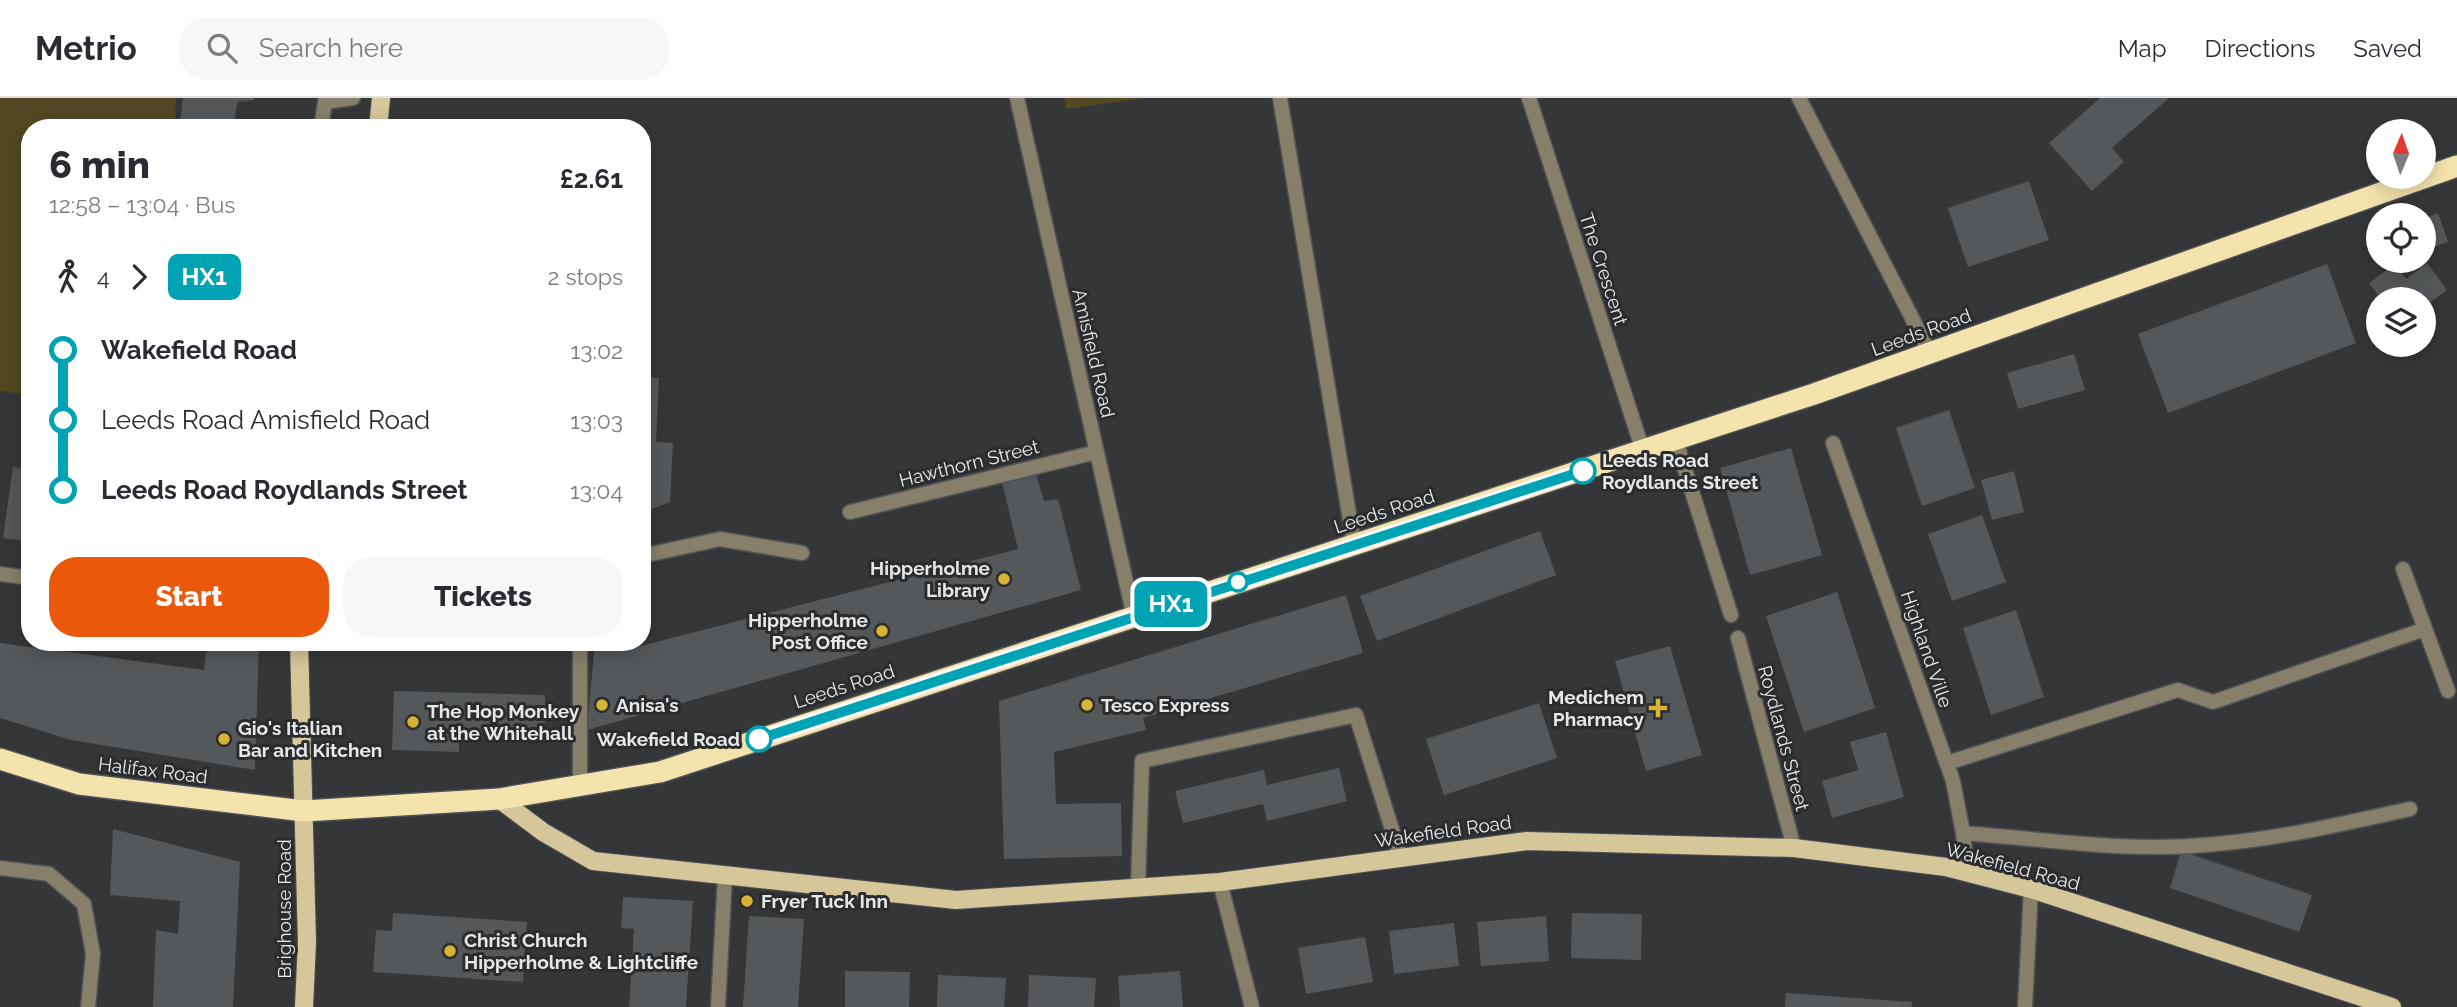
<!DOCTYPE html>
<meta charset="utf-8">
<style>
body{margin:0;font-family:Raleway,sans-serif;background:#f7f7f7;color:#2b2b33;height:100vh;display:flex;flex-direction:column;font-size:26px;white-space:nowrap}
*{box-sizing:border-box;margin:0}
p{font-size:23px;color:#7c7c81}
.icon{flex:none;width:38px;height:38px;fill:none;stroke:currentColor;stroke-width:2;stroke-linecap:round;stroke-linejoin:round}
.map{position:relative;flex:1;overflow:hidden}
.details{position:absolute;left:21px;top:21px;width:630px;height:532px;display:flex;flex-direction:column;background:#fff;border-radius:28px;box-shadow:0 4px 18px #0003}
.details>*{flex:none}
.badge{padding:0 14px;border-radius:10px;font-size:24px;line-height:46px}
.needle{width:46px;rotate:2deg}
.fabs{position:absolute;left:2366px;top:21px;display:grid;gap:14px}
.fabs a{display:grid;place-items:center;width:70px;height:70px;border-radius:50%;background:#fff;box-shadow:0 4px 18px #0003;font-size:35px}
.map>.badge{position:absolute;translate:-50% -50%;box-shadow:0 0 0 4px #fff}
.legs{display:flex;align-items:center;gap:10px;height:77px;padding:0 28px;font-size:23px}
.legs p{margin-inline-start:auto}
.overview{display:flex;align-items:center;justify-content:space-between;height:119px;padding:0 28px}
h1{font-size:38px;font-weight:800;line-height:52px}
.action{display:flex;gap:14px;margin-top:auto;padding:14px 28px}
.action a{flex:1;height:80px;border-radius:28px;background:#ea580c;color:#fff;font-size:28px;font-weight:800;line-height:80px;text-align:center}
.action a+a{background:#f7f7f7;color:#2b2b33}
ul{padding:0 28px;list-style:none}
li{display:flex;align-items:center;gap:24px;height:70px;font-size:26px}
li i{display:grid;place-items:center;width:10px;height:100%;margin:0 9px;background:currentColor}
li i::after{content:'';width:18px;height:18px;margin:-9px;border:5px solid;border-radius:50%;background:#fff}
li p{margin-inline-start:auto}
li:first-child i{background:linear-gradient(#0000 50%,currentColor 0)}
li:last-child i{background:linear-gradient(currentColor 50%,#0000 0)}
header{display:flex;align-items:center;gap:42px;box-sizing:border-box;height:98px;padding:0 35px;background:#fff;border-bottom:2px solid #e1e1e2}
header strong{font-size:33px}
nav{display:flex;gap:38px;margin-inline-start:auto;font-size:24px}
.search{width:490px;height:63px;background:#f7f7f7;display:flex;align-items:center;gap:18px;box-sizing:border-box;padding:0 24px;border-radius:28px;color:#7c7c81;font-size:26px}
.map>svg:first-child{display:block}
</style>
<header>
<strong>Metrio</strong>
<div class="search"><svg class="icon" aria-label="search" viewBox="0 0 24 24"><circle cx="10" cy="10" r="6"/><path d="M15 15l6 6"/></svg>Search here</div>
<nav><a>Map</a><a>Directions</a><a>Saved</a></nav>
</header>
<div class="map">
<svg width="2457" height="909" viewBox="0 0 2457 909">
<rect width="100%" height="100%" fill="#343638"/>
<!-- green -->
<path fill="#534821" d="M0 0H176L175 30H30V297L0 293Z
M1064 0H1145L1066 11Z"/>
<!-- building -->
<path fill="#55585a" d="M183 0H254V2L237 4 234 30H179Z
M2100 0H2169L2112 50 2124 64 2092 93 2049 45Z
M2029 83 2049 142 1968 169 1948 110Z
M2438 115 2448 144 2424 152V120Z
M2427 165 2447 192 2424 209V201H2381L2369 185 2395 166 2406 181Z
M2327 166 2356 245 2168 315 2138 236Z
M2074 256 2085 292 2018 311 2007 275Z
M642 279 659 280 656 344 673 345 670 404 647 413H642Z
M1949 312 1975 390 1922 408 1896 330Z
M1791 350 1822 457 1750 477 1720 370Z
M13 369 30 371V443L3 440Z
M2014 373 2024 414 1992 422 1981 382Z
M1036 375 1044 403 1058 401 1081 492 587 632 595 544H629V551L1018 451 1002 384Z
M1982 417 2006 484 1952 503 1928 436Z
M1540 433 1556 477 1377 543 1360 498Z
M1837 494 1875 610 1804 634 1766 518Z
M1346 497 1363 555 1143 620 1146 632 1054 654 1056 706 1121 705 1122 758 1004 761 999 603Z
M2016 512 2044 599 1991 617 1963 530Z
M207 544H259L255 672 71 642 0 620V545L204 572Z
M1670 548 1702 657 1646 673 1615 563Z
M394 593 545 597V635L459 634V654L392 652Z
M1539 605 1557 660 1444 697 1426 641Z
M1886 634 1904 699 1832 720 1822 683 1858 672 1850 644Z
M1339 670 1347 703 1267 723 1263 706 1183 725 1175 693 1264 672 1267 687Z
M113 731 240 764 233 909H153L156 832 178 836 180 803 110 797Z
M2181 753 2312 797 2299 834 2170 790Z
M623 799 693 803 686 909H629L634 831 621 830Z
M393 815 527 824 523 884 373 874 376 832 392 833Z
M1572 815 1642 816 1641 862 1571 860Z
M749 818 804 821 798 909H743Z
M1546 818 1549 863 1481 868 1477 824Z
M1454 825 1459 868 1394 876 1389 833Z
M1365 839 1373 884 1306 896 1298 850Z
M845 873 910 874 909 909H845Z
M1180 873 1183 909H1120L1118 878Z
M938 877 1006 880 1004 909H937Z
M1029 877 1096 880 1094 909H1028Z
M1786 895 1912 904V909H1785Z"/>
<g fill="none" stroke-linecap="round" stroke-linejoin="round">
<defs>
<path id="lane" d="M1280 0 1354 446
M1799 0 1930 255
M321 30 325 4 353 0
M850 414 1097 354
M642 458 720 441 802 455
M0 476 30 480
M1138 790 1142 663 1356 617 1401 760"/>
<path id="street" d="M1017 0 1134 519
M1529 0 1643 353
M1676 343 1731 517
M1833 345 1953 683 1963 735 1967 775
M2403 471 2448 593
M1738 540 1794 750
M580 544V688
M1947 665 2178 592 2213 604 2425 531
M1963 735C2043 741 2124 754 2204 747 2274 742 2342 726 2410 711
M0 770 49 776 84 806 93 856 88 909
M1220 784 1252 909
M718 909 725 777
M2025 909 2031 791"/>
<path id="primary" d="M378 30 381 0
M299 544 307 844 304 909
M499 701 543 734 593 763 956 802 1220 784 1527 743 1794 750 1946 769 2031 791 2392 909"/>
<path id="highway" d="M0 661 79 686 304 713 499 701 660 674 1814 296 2457 68"/>
</defs>
<!-- lane casing -->
<use href="#lane" stroke="#505254" stroke-width="17"/>
<!-- street casing -->
<use href="#street" stroke="#505254" stroke-width="17"/>
<!-- primary casing -->
<use href="#primary" stroke="#505254" stroke-width="20"/>
<!-- highway casing -->
<use href="#highway" stroke="#505254" stroke-width="24"/>
<!-- lane -->
<use href="#lane" stroke="#867f69" stroke-width="14"/>
<!-- street -->
<use href="#street" stroke="#867f69" stroke-width="14"/>
<!-- primary -->
<use href="#primary" stroke="#d5c79a" stroke-width="18"/>
<!-- highway -->
<use href="#highway" stroke="#f4e3ad" stroke-width="21"/>
</g>
<g fill="none" stroke-linecap="round" stroke-linejoin="round">
<defs>
<path id="line-1" d="M759 641 1583 373"/>
</defs>
<!-- line-1 casing -->
<use href="#line-1" stroke="#fff" stroke-width="16"/>
<!-- line-1 -->
<use href="#line-1" stroke="#00a3b4" stroke-width="10"/>
</g>
<!-- markers -->
<g fill="#fff" stroke="#00a3b4" stroke-width="3.5">
<circle cx="1583" cy="373" r="12"/>
<circle cx="1238" cy="484" r="9"/>
<circle cx="759" cy="641" r="12"/>
</g>
<g fill="#d7b434" stroke="#2a2c2e" stroke-width="2.5">
<circle cx="1004" cy="481" r="7"/>
<circle cx="882" cy="533" r="7"/>
<circle cx="602" cy="607" r="7"/>
<circle cx="1087" cy="607" r="7"/>
<path d="M1654.5 599.5h7v7h7v7h-7v7h-7v-7h-7v-7h7z"/>
<circle cx="413" cy="624" r="7"/>
<circle cx="224" cy="641" r="7"/>
<circle cx="747" cy="803" r="7"/>
<circle cx="450" cy="853" r="7"/>
</g>
<g text-anchor="middle" stroke-width="6" stroke-linejoin="round" paint-order="stroke">
<!-- street labels -->
<g font-size="19" fill="#e6e7e9" stroke="#2a2c2e">
<text transform="translate(1604 171) rotate(72)" y="7">The Crescent</text>
<text transform="translate(1921 234) rotate(-20)" y="7">Leeds Road</text>
<text transform="translate(1094 255) rotate(77)" y="7">Amisfield Road</text>
<text transform="translate(969 365) rotate(-14)" y="7">Hawthorn Street</text>
<text transform="translate(1384 413) rotate(-18)" y="7">Leeds Road</text>
<text transform="translate(1927 551) rotate(71)" y="7">Highland Ville</text>
<text transform="translate(844 588) rotate(-18)" y="7">Leeds Road</text>
<text transform="translate(1784 640) rotate(75)" y="7">Roydlands Street</text>
<text transform="translate(153 672) rotate(7)" y="7">Halifax Road</text>
<text transform="translate(1443 733) rotate(-8)" y="7">Wakefield Road</text>
<text transform="translate(2013 768) rotate(15)" y="7">Wakefield Road</text>
<text transform="translate(284 811) rotate(-90)" y="7">Brighouse Road</text>
</g>
<!-- stop labels -->
<g font-size="19" font-weight="bold" fill="#e6e7e9" stroke="#2a2c2e" text-anchor="start">
<text x="1602" y="369">Leeds Road<tspan x="1602" dy="22">Roydlands Street</tspan></text>
<text x="740" y="648" text-anchor="end">Wakefield Road</text>
</g>
<!-- poi labels -->
<g font-size="19" font-weight="bold" fill="#e6e7e9" stroke="#2a2c2e" text-anchor="start">
<text x="990" y="477" text-anchor="end">Hipperholme<tspan x="990" dy="22">Library</tspan></text>
<text x="868" y="529" text-anchor="end">Hipperholme<tspan x="868" dy="22">Post Office</tspan></text>
<text x="1644" y="606" text-anchor="end">Medichem<tspan x="1644" dy="22">Pharmacy</tspan></text>
<text x="616" y="614">Anisa's</text>
<text x="1101" y="614">Tesco Express</text>
<text x="427" y="620">The Hop Monkey<tspan x="427" dy="22">at the Whitehall</tspan></text>
<text x="238" y="637">Gio's Italian<tspan x="238" dy="22">Bar and Kitchen</tspan></text>
<text x="761" y="810">Fryer Tuck Inn</text>
<text x="464" y="849">Christ Church<tspan x="464" dy="22">Hipperholme &amp; Lightcliffe</tspan></text>
</g>
</g>
</svg>
<div class="fabs">
<a><svg class="needle" viewBox="-14 -14 28 28"><path d="M0-13l5 13h-10z" fill="#e53935"/><path d="M0 13l5-13h-10z" fill="#7c7c81"/></svg></a>
<a><svg class="icon" aria-label="locate" viewBox="0 0 24 24"><circle cx="12" cy="12" r="6"/><path d="M12 2v4M12 18v4M2 12h4M18 12h4"/></svg></a>
<a><svg class="icon" aria-label="layers" viewBox="0 0 24 24"><path d="M12 4l9 5-9 5-9-5zM3 14l9 5 9-5"/></svg></a>
</div>
<b class="badge" style="left:1171px;top:506px;background:#00a3b4;color:#fff">HX1</b>
<section class="details">
<div class="overview"><div><h1>6 min</h1><p>12:58 – 13:04 · Bus</p></div><b>£2.61</b></div>
<div class="legs"><svg class="icon" aria-label="walk" viewBox="0 0 24 24"><circle cx="13" cy="4" r="2"/><path d="M13 8l-2 6 4 7M11 14l-3 7M7 12l3-4h3l4 4"/></svg>4<svg class="icon" aria-label="forward" viewBox="0 0 24 24"><path d="M9 5l7 7-7 7"/></svg><b class="badge" style="background:#00a3b4;color:#fff">HX1</b><p>2 stops</p></div>
<ul>
<li><i style="color:#00a3b4"></i><b>Wakefield Road</b><p>13:02</p></li>
<li><i style="color:#00a3b4"></i><span>Leeds Road Amisfield Road</span><p>13:03</p></li>
<li><i style="color:#00a3b4"></i><b>Leeds Road Roydlands Street</b><p>13:04</p></li>
</ul>
<div class="action"><a>Start</a><a>Tickets</a></div>
</section>
</div>
